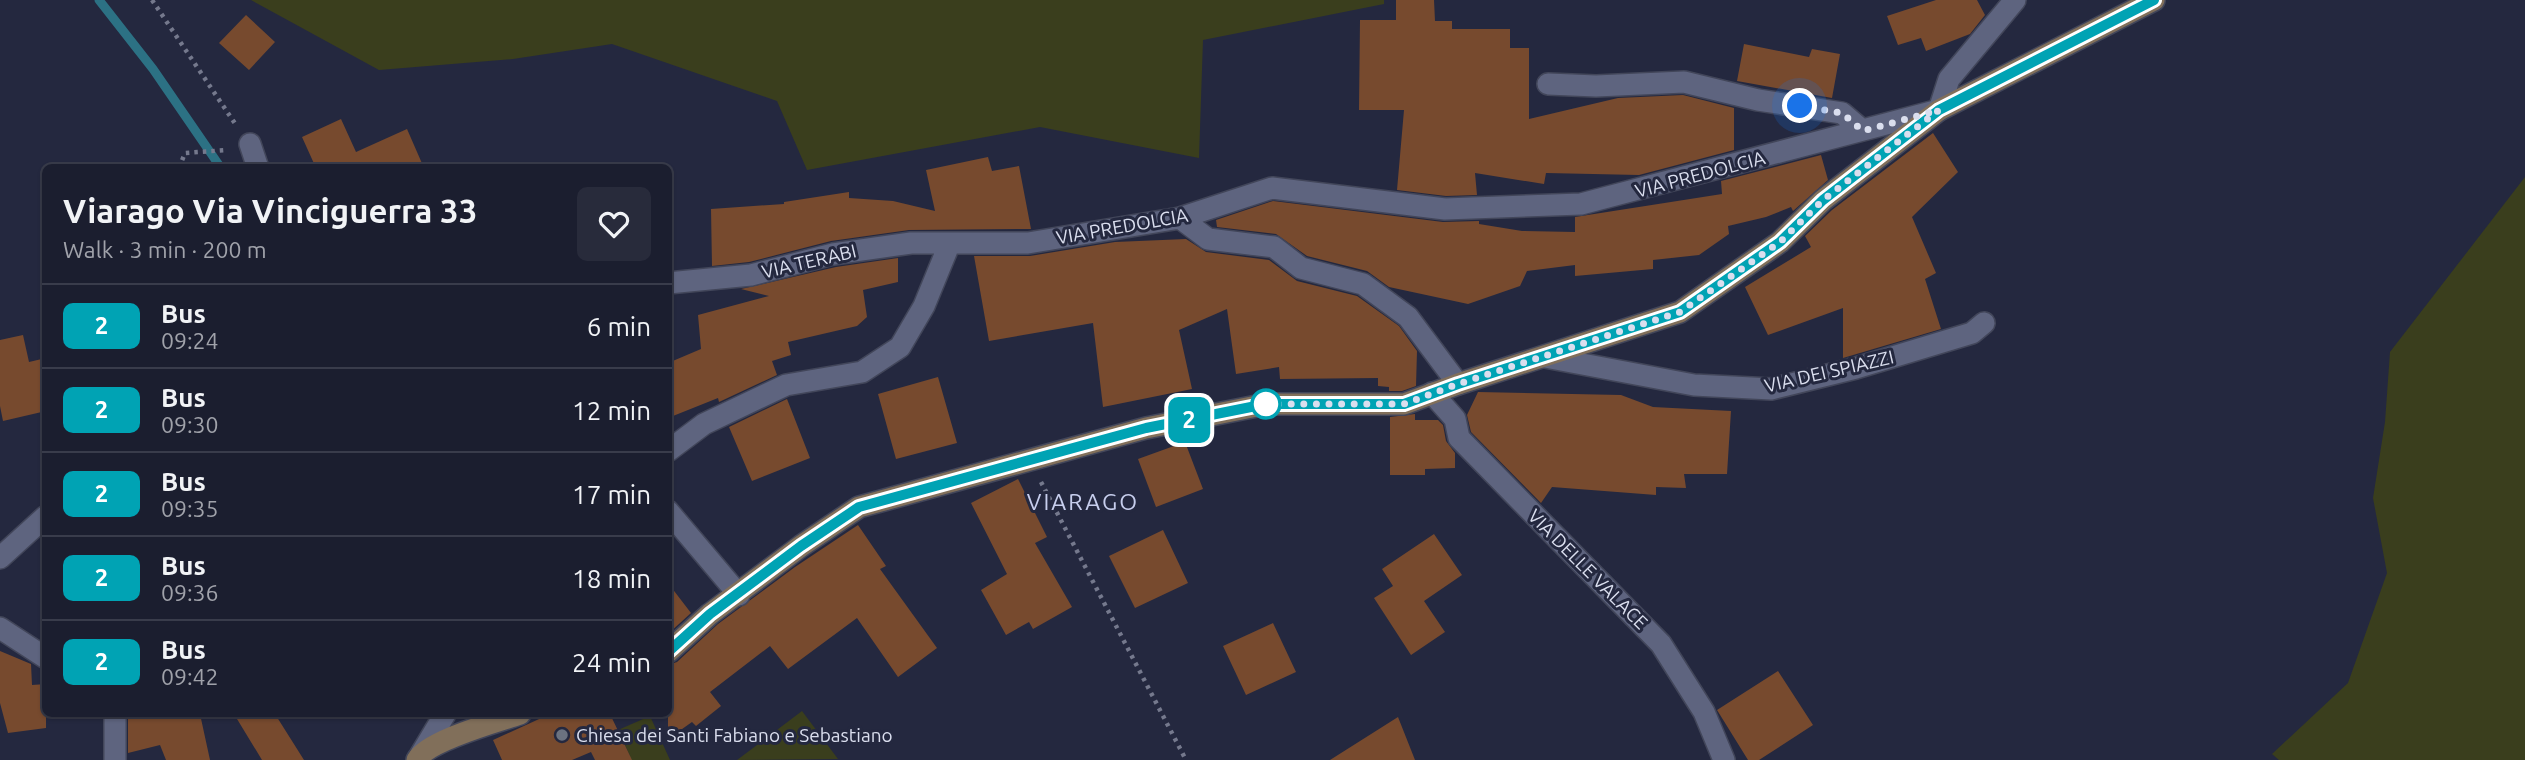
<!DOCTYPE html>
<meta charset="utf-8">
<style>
body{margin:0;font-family:Ubuntu,sans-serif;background:#282b3b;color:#f1f3f6;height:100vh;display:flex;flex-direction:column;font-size:26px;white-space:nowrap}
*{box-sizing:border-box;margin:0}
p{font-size:23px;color:#a0a2aa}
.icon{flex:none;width:38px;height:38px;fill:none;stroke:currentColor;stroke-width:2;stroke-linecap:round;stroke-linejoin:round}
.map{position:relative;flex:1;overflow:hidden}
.drawer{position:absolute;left:42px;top:164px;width:630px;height:553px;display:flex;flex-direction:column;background:#1b1e2f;border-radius:10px;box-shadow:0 2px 5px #0004,0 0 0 2px #393c4b}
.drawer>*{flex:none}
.badge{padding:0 14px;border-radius:10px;font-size:24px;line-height:46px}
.you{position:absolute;width:35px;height:35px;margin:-18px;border:5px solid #fff;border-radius:50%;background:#1a73e8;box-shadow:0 0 0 10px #1a73e833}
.map>.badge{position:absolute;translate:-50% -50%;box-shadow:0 0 0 4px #fff}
.round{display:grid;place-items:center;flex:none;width:74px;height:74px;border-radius:10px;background:#282b3b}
.summary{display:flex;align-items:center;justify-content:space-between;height:119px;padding:0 21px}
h1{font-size:33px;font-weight:600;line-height:52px}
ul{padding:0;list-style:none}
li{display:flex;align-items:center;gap:21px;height:84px;padding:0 21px;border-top:2px solid #393c4b}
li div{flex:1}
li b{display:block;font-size:26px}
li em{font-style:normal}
li .badge{min-width:77px;font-weight:700;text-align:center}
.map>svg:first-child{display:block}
</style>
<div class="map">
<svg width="2525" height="760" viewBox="0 0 2525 760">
<rect width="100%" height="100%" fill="#24283f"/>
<!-- green -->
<path fill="#3a3e1d" d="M251 0H1384V4L1203 40 1199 158 1040 127 807 170 777 101 612 44 513 59 379 70Z
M2525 177V760H2279L2272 754 2348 683 2387 573 2373 498 2385 422 2390 352Z
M802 711 838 759 737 760Z
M650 716 670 760H621L630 756 618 730Z"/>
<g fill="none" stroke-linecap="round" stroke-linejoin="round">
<!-- stream -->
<path stroke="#2c7184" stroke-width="9" d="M99 0 153 69 221 168"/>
</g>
<!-- building -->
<path fill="#774a2e" d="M1396 0H1434L1435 21H1452V29H1510V48H1529V119L1618 98 1683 95 1734 108V150L1639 175 1546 173 1544 184 1475 173 1477 195 1446 196 1397 190 1404 110H1359L1360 20H1396Z
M1936 0H1977L1985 15 1970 34 1926 51 1921 38 1898 45 1887 16Z
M246 15 275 42 249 70 219 43Z
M1744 44 1809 57 1812 49 1840 54 1832 98 1737 81Z
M341 119 356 152 407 129 424 168H316L302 137Z
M1933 133 1958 172 1912 217 1936 273 1925 279 1941 329 1843 358V308L1768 335 1745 287 1811 247 1805 236 1832 210Z
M1821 155 1828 180 1793 211 1791 207 1766 217 1728 226 1729 234 1699 255 1653 260V269L1575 276V265L1527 271 1520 286 1468 304 1389 287 1367 271 1307 256 1276 234 1217 227 1216 220 1273 201 1443 222 1479 221V224L1522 231 1575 232V217L1722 194 1721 181Z
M988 157 992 171 1019 166 1031 229 909 230 831 241 749 262 712 266 711 209 784 204V202L849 192V198L893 201 935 211 926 170Z
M1186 239 1206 252 1269 260 1297 281 1357 296 1399 326 1417 351 1416 386 1402 391H1389V387L1378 386V378L1280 379 1279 367 1236 374 1227 309 1179 330 1192 389 1103 407 1093 323 989 341 974 256H1030L1115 242Z
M898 258V282L863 290 867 317 857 326 788 342 791 355 772 361 777 375 719 402 718 398 668 418V363L701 349 698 315 769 296 741 289 836 267Z
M23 335 29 362 46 358V411L3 421 0 406V340Z
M938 377 957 443 896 459 878 394Z
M1478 392 1621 395 1653 407 1731 411 1727 474H1684L1686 488 1656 487V495L1552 487 1541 503 1471 432 1467 415Z
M787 399 810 458 752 481 729 427Z
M1415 414V420H1438L1443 425 1446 441 1455 453V468L1425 469V475H1390V417Z
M1185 442 1203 489 1156 507 1138 459Z
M1018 479 1047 537 1035 543 1072 607 1033 629 1029 622 1006 635 981 590 1007 574 971 503Z
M858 525 886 566 880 569 937 648 898 677 857 618 788 669 770 646 710 692 721 706 696 726 692 722 668 739V665L677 662 718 624 795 567Z
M1163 530 1188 583 1135 608 1109 556Z
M1434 534 1462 575 1424 601 1445 632 1411 655 1374 598 1393 586 1382 569Z
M668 583 691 613 668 634Z
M1273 623 1296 672 1246 695 1223 646Z
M0 651 31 664 32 685 46 684V728L8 733 0 703Z
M1778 671 1813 725 1759 760H1748L1717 710Z
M128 714H200L210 760H166L160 745 128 753Z
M234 714H275L304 760H262Z
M550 714H610L632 760H595L591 752 572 760H502L493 740Z
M1398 717 1415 760H1330Z"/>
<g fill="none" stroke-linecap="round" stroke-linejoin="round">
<defs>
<path id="street" d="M1548 84 1596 86 1684 82 1758 100 1842 113 1862 130
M250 144 258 168
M1180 218 1208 239 1274 247 1301 268 1363 284 1408 317 1458 384
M668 283 751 275 833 254 911 243H1028L1180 218 1272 188 1445 209 1581 204 1939 110 1949 79 2015 0
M1545 357 1694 385 1771 389 1856 368 1972 333 1984 323
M1432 393 1455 419 1459 438 1661 644 1704 712 1724 760
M668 451 704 424 786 385 862 372 900 347 924 306 949 245
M668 511 739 595
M0 558 46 516
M0 628 46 658
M115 714V760
M421 754 445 714"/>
<path id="secondary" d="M668 652 710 614 801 546 859 507 1146 428 1267 404H1404L1458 384 1680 312 1780 242 1823 200 1939 110 2154 0
M417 760C428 740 497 722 520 714"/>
</defs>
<!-- street casing -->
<use href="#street" stroke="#42465a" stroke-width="24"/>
<!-- secondary casing -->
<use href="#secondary" stroke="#42465a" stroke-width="24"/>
<!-- path -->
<path stroke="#75798d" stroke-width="4.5" stroke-dasharray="3.5 5" stroke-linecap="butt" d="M152 0 236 125
M179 168 185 153 227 150
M1041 482 1186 760"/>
<!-- street -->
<use href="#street" stroke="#5e647f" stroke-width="21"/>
<!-- secondary -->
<use href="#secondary" stroke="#816f5a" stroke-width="21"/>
</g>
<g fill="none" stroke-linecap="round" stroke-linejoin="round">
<defs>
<path id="line" d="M668 652 710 614 801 546 859 507 1146 428 1266 404H1404L1458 384 1680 312 1780 242 1823 200 1939 110 2154 0"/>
</defs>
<!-- line casing -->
<use href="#line" stroke="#fff" stroke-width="16"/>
<!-- line -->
<use href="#line" stroke="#00a3b4" stroke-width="10"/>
<!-- walk -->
<path stroke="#dadeee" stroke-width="7" stroke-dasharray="0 12.6" d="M1266 404H1404L1458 384 1680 312 1780 242 1823 200 1939 110 1863 131 1842 113 1800 106"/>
</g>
<!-- markers -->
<circle fill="#fff" stroke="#00a3b4" stroke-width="3.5" cx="1266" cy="404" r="14"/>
<circle fill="#6b7280" stroke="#24283f" stroke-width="2.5" cx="562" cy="735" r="7"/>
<g text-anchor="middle" stroke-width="6" stroke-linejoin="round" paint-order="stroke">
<!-- street labels -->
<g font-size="19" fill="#dadeee" stroke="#24283f">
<text transform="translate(1700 174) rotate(-15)" y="7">VIA PREDOLCIA</text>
<text transform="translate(1122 226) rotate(-10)" y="7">VIA PREDOLCIA</text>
<text transform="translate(809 261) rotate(-13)" y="7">VIA TERABI</text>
<text transform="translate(1829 371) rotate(-13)" y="7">VIA DEI SPIAZZI</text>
<text transform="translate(1588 569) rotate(45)" y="7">VIA DELLE VALACE</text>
</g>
<!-- poi labels -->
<g font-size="19" fill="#dadeee" stroke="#24283f" text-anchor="start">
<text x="576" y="742">Chiesa dei Santi Fabiano e Sebastiano</text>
</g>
<!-- quarter labels -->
<g font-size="23" letter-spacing="2" fill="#c7ceed" stroke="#24283f">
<text x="1083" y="510">VIARAGO</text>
</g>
</g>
</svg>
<div class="you" style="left:1800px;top:106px"></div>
<b class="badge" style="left:1189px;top:420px;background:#00a3b4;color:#fff">2</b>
<section class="drawer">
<div class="summary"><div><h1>Viarago Via Vinciguerra 33</h1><p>Walk · 3 min · 200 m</p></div><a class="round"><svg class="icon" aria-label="heart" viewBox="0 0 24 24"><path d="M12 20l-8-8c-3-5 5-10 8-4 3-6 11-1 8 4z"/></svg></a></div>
<ul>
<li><span class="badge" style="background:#00a3b4;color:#fff">2</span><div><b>Bus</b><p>09:24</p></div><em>6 min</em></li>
<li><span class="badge" style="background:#00a3b4;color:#fff">2</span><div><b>Bus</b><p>09:30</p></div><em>12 min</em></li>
<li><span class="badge" style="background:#00a3b4;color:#fff">2</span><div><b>Bus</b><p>09:35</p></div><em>17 min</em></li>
<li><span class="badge" style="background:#00a3b4;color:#fff">2</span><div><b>Bus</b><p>09:36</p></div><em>18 min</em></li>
<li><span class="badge" style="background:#00a3b4;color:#fff">2</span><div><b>Bus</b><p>09:42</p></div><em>24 min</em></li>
</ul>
</section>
</div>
